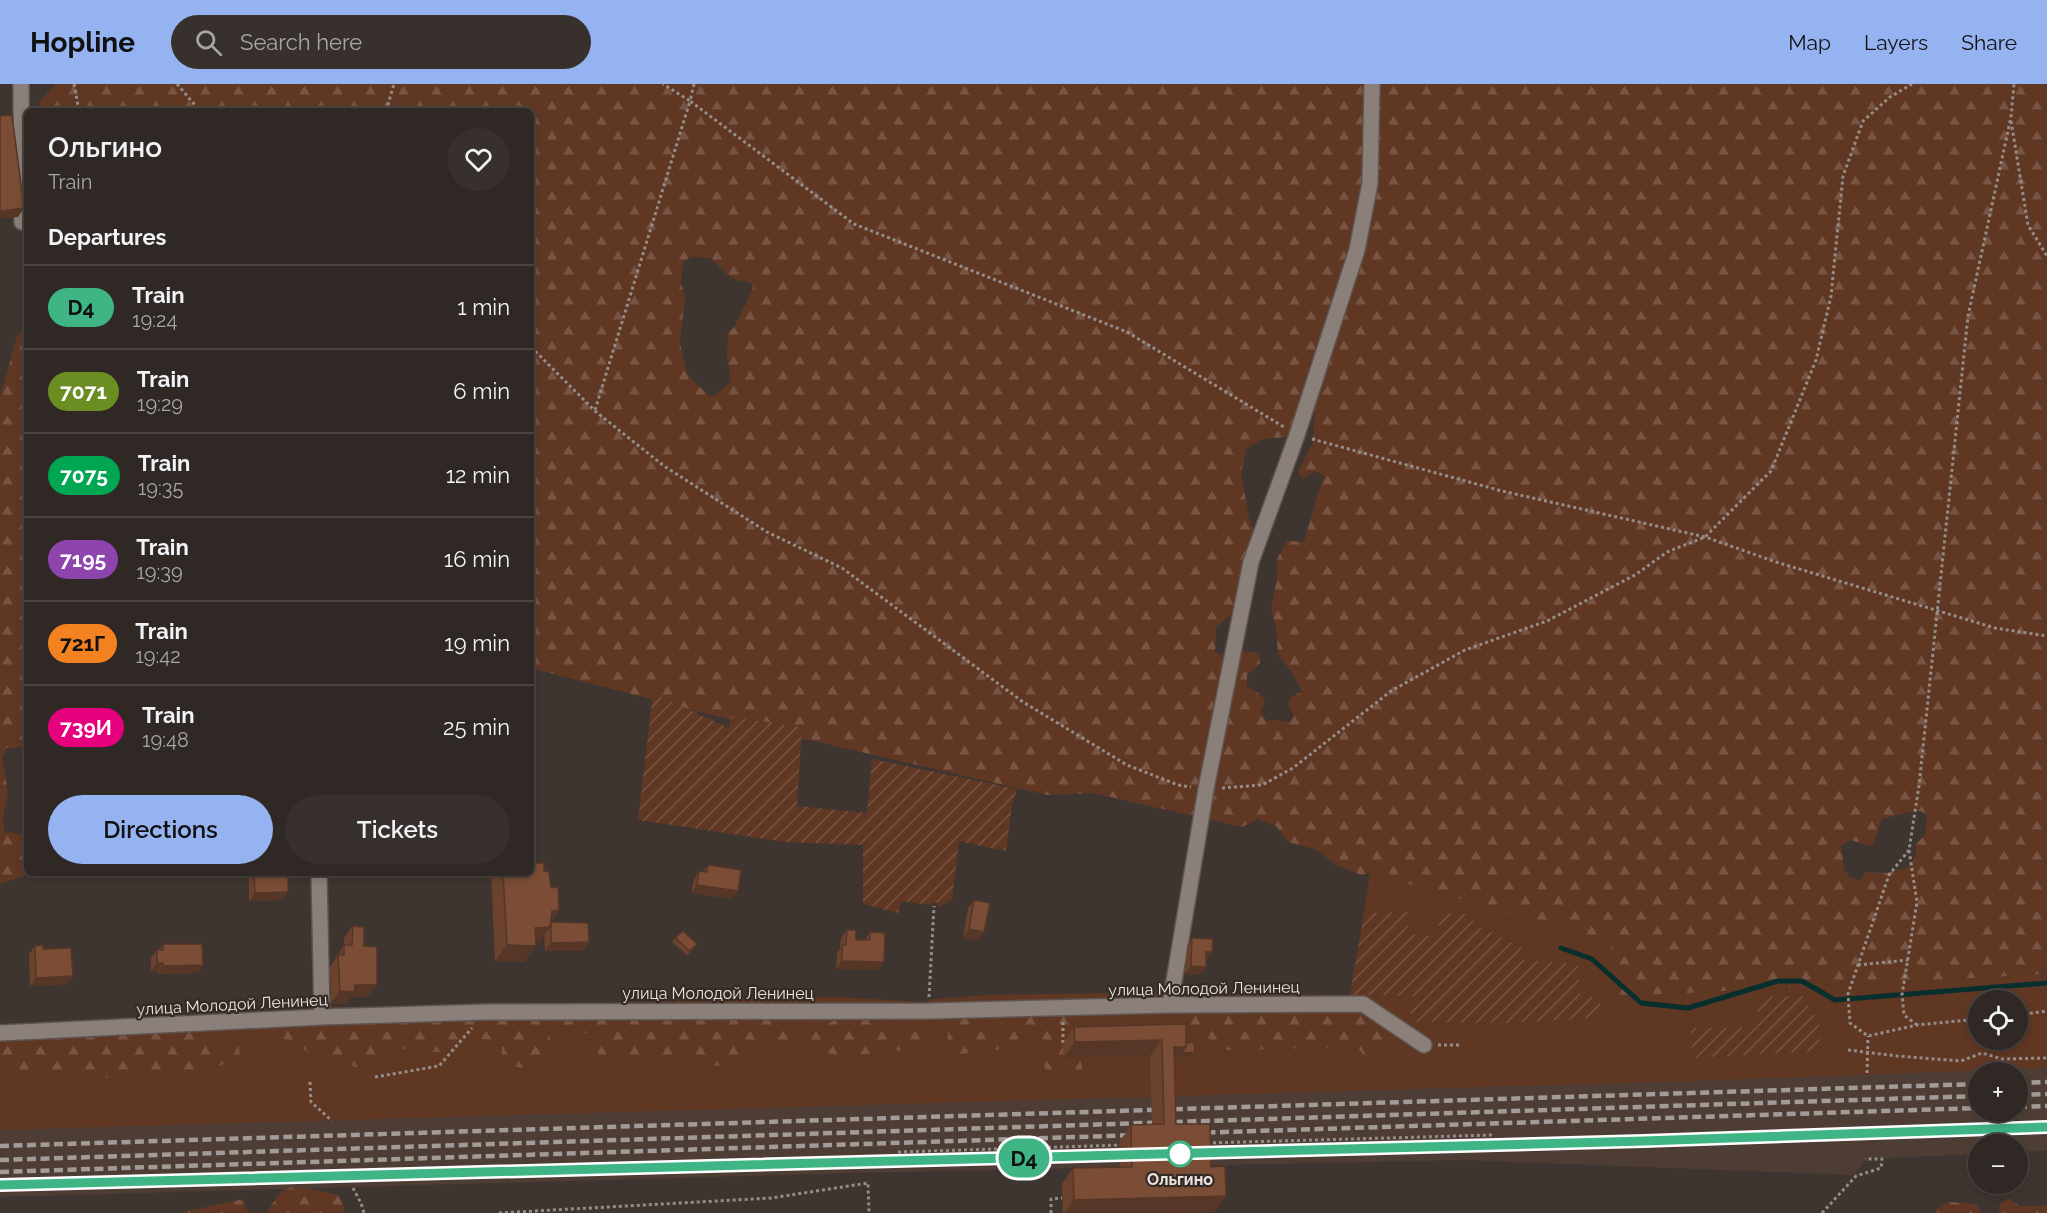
<!DOCTYPE html>
<meta charset="utf-8">
<style>
body{margin:0;font-family:Raleway,sans-serif;background:#37302c;color:#f1f3f6;height:100vh;display:flex;flex-direction:column;font-size:22px;white-space:nowrap}
*{box-sizing:border-box;margin:0}
p{font-size:20px;color:#a7a6a6}
.icon{flex:none;width:33px;height:33px;fill:none;stroke:currentColor;stroke-width:2;stroke-linecap:round;stroke-linejoin:round}
.map{position:relative;flex:1;overflow:hidden}
.sheet{position:absolute;left:24px;top:24px;width:510px;height:768px;display:flex;flex-direction:column;background:#2f2824;border-radius:9px;box-shadow:0 3px 9px #0003,0 0 0 2px #4a4441}
.sheet>*{flex:none}
.badge{padding:0 12px;border-radius:20px;font-size:21px;line-height:39px}
.controls{position:absolute;left:1968px;top:906px;display:grid;gap:12px}
.controls a{display:grid;place-items:center;width:60px;height:60px;border-radius:50%;background:#2f2824;box-shadow:0 3px 9px #0003,0 0 0 2px #4a4441;font-size:30px}
.map>.badge{position:absolute;translate:-50% -50%;box-shadow:0 0 0 3px #fff}
h2{padding:0 24px;font-size:22px;line-height:54px}
.round{display:grid;place-items:center;flex:none;width:63px;height:63px;border-radius:32px;background:#37302c}
.summary{display:flex;align-items:center;justify-content:space-between;height:102px;padding:0 24px}
h1{font-size:28px;font-weight:600;line-height:45px}
.cta{display:flex;gap:12px;margin-top:auto;padding:12px 24px}
.cta a{flex:1;height:69px;border-radius:36px;background:#95b2f1;color:#111;font-size:24px;font-weight:600;line-height:69px;text-align:center}
.cta a+a{background:#37302c;color:#f1f3f6}
ul{padding:0;list-style:none}
li{display:flex;align-items:center;gap:18px;height:84px;padding:0 24px;border-top:2px solid #4a4441}
li div{flex:1}
li b{display:block;font-size:22px}
li em{font-style:normal}
li .badge{min-width:66px;font-weight:700;text-align:center}
header{display:flex;align-items:center;gap:36px;box-sizing:border-box;height:84px;padding:0 30px;background:#95b2f1;color:#111}
header strong{font-size:28px}
nav{display:flex;gap:33px;margin-inline-start:auto;font-size:21px}
.search{width:420px;height:54px;background:#37302c;display:flex;align-items:center;gap:15px;box-sizing:border-box;padding:0 21px;border-radius:33px;color:#a7a6a6;font-size:22px}
.map>svg:first-child{display:block}
</style>
<header>
<strong>Hopline</strong>
<div class="search"><svg class="icon" aria-label="search" viewBox="0 0 24 24"><circle cx="10" cy="10" r="6"/><path d="M15 15l6 6"/></svg>Search here</div>
<nav><a>Map</a><a>Layers</a><a>Share</a></nav>
</header>
<div class="map">
<svg width="2047" height="1129" viewBox="0 0 2047 1129">
<defs>
<pattern id="forest-firs" width="22" height="20" patternUnits="userSpaceOnUse" patternTransform="scale(1.5)"><rect width="22" height="20" fill="#603723"/><path d="M5 1l3.5 6h-7zM16 11l3.5 6h-7z" fill="#775443"/></pattern>
<pattern id="garden-furrows" width="10" height="10" patternUnits="userSpaceOnUse" patternTransform="scale(1.5)"><rect width="10" height="10" fill="#603723"/><path d="M-1 1l2-2M0 10L10 0M9 11l2-2" fill="none" stroke="#775443"/></pattern>
</defs>
<rect width="100%" height="100%" fill="#3f3530"/>
<!-- built -->
<path fill="#4e3d35" fill-rule="evenodd" d="M2047 984V1067L2018 1068V1060H1978V1070L1865 1075 1854 1091 1464 1076 850 1089 0 1113V1046L1693 997ZM1978 988H2018V1028H1978Z"/>
<!-- grass -->
<path fill="#603723" fill-rule="evenodd" d="M1370 789 1611 858 1612 913 2047 890V984L1693 997 0 1046V983L211 985 240 974 222 960 213 948 191 947 27 956 0 960V941L310 925 315 918H327L332 923 490 922 835 913 924 918 934 915 985 911 1178 908 1186 912 1258 910 1413 912 1411 928 1416 938 1510 939 1597 934 1580 912 1520 876 1522 864 1477 841 1467 830 1439 837 1437 851C1427 854 1417 850 1407 850L1409 828 1364 829ZM1978 916H2018V956H1978ZM1079 928 1049 968 1045 956 1024 951 1004 965 981 949 1000 942ZM776 929 782 944 816 948 843 930 881 932 902 944 924 946 917 967 886 966 876 970 836 971 796 961H773L750 967 714 982 671 975 608 977 598 970 595 950 559 946 502 965 488 955H479L422 969 392 962 381 966 367 982 355 983 334 973 309 969 293 957ZM1809 931H1819L1692 962 1730 944 1758 943Z"/>
<!-- forest -->
<path fill="url(#forest-firs)" fill-rule="evenodd" d="M56 0H2047V890L1612 913 1611 858 1370 789 1361 791 1338 782 1315 765 1288 758 1276 742 1258 735 1242 743 1093 709 1047 711 805 655 531 584V27H39V18ZM691 173 711 174C725 188 731 198 751 198L753 203 735 242 728 249 727 272 731 297 715 312 708 311 687 290 680 259 685 212 681 199 683 178ZM1303 326 1314 330 1313 358 1298 388 1303 395 1314 387 1325 392 1318 409 1304 458 1287 457 1277 475V495L1271 524 1276 544 1278 570 1291 587 1302 607 1290 614 1288 621 1294 632 1289 638 1278 636 1267 637 1261 629 1265 616 1256 607 1247 603V591L1260 579 1259 569 1228 565 1222 571 1215 569 1216 543 1231 531 1254 446 1249 435 1241 389 1246 365 1262 355 1286 353ZM1917 726 1927 730 1925 751 1916 760V771L1907 784 1886 789 1866 788 1861 796 1850 794 1844 785 1841 761 1851 756 1866 761H1873L1882 735Z
M27 234V662L6 664 2 672 8 710 3 731 4 748 27 751V789H33L0 800V312L17 253 26 242Z
M1190 926H1367L1383 934 1386 966 1374 975 1365 974 1358 963 1226 966 1188 941Z
M1079 928 1082 989 1046 988 1043 977 1049 967 1045 956 1024 951 1004 965 952 971 947 962 949 936 966 934 982 948 1000 942 1005 930Z
M776 929 783 944 816 948 843 930 881 932 902 944 924 946 928 959 917 967 886 966 876 970 836 971 796 961H773L750 967 744 978 714 982 671 975 608 977 598 970 595 950 559 946 549 949 552 965 542 979 520 984 501 976 502 964 488 955H479L465 966 422 969 392 962 381 966 367 982 355 983 334 973 309 969 293 957 261 951 264 942 332 938Z
M191 947 213 948 222 960 239 963 240 974 211 985 114 994 73 993 0 983V960L27 956Z
M295 1102 339 1111 344 1124 343 1129H266C277 1115 276 1108 295 1102Z
M244 1115 246 1125 251 1129H178Z
M2008 1115 2021 1122H2047V1129H1999L2000 1120Z
M1949 1118 1976 1120 1981 1129H1936V1126Z"/>
<!-- garden -->
<path fill="url(#garden-furrows)" d="M653 609 729 644 731 633 802 643 797 722 867 729 872 675 1017 705 1012 721 1006 767 959 757 952 815 938 824V819L931 818V821L901 817 898 829 863 820V761L785 758 638 736Z
M1409 828 1407 850C1417 850 1427 854 1437 851L1439 837 1444 829 1467 830 1477 841 1522 864 1520 876 1578 880 1580 912 1598 913 1602 923 1597 934 1510 939 1416 938 1411 928 1413 912 1350 911 1364 829Z
M1807 912 1809 931H1819L1820 967 1692 974 1691 944 1758 943 1757 913Z"/>
<g fill="none" stroke-linecap="round" stroke-linejoin="round">
<!-- stream -->
<path stroke="#062f2e" stroke-width="5" d="M1561 864 1592 875 1641 919 1688 924 1778 897H1802L1835 916 2047 899"/>
<defs>
<path id="minor" d="M21 0 22 138
M319 789 322 933
M1170 921 1206 705 1251 478 1297 351 1357 166 1370 99 1372 0
M0 949 322 933 486 928 929 927 1170 921 1363 920 1424 961"/>
</defs>
<!-- minor casing -->
<use href="#minor" stroke="#5d5450" stroke-width="18"/>
<!-- path -->
<path stroke="#958d89" stroke-width="3" stroke-dasharray="3 3" stroke-linecap="butt" d="M74 0 79 27
M177 0 200 27
M694 0 690 17 854 140 1127 248 1284 343
M386 27 394 0
M2011 37 2028 141 2047 172
M531 263 595 327 664 382 767 448 842 484 1023 618 1127 681 1178 701 1191 703
M595 326 690 17 663 0
M1312 355 1502 407 1705 453 1776 478 1995 544 2047 552
M1222 704 1262 701 1293 684 1391 607 1465 566 1547 537 1635 491 1667 468 1705 453 1771 387 1816 276 1831 212 1843 92 1863 37 1890 13 1912 0
M1909 766 1889 791 1848 910 1850 939 1868 952 1917 941 1978 935
M1858 881 1908 876
M929 913 934 822
M2018 931 2047 927
M1063 938V962
M1917 941 1904 931 1902 911 1917 818 1909 766 1919 702 1968 232 2011 33 2014 0
M1438 961H1462
M1848 966 1897 972 1961 977 1982 969 2002 975 2047 974
M1867 989 1868 952
M375 993 439 982 472 944
M310 998 311 1018 332 1037
M1207 1059 1493 1051
M898 1068 1122 1061
M353 1104 361 1119 364 1129
M499 1129 771 1114 868 1099 869 1129
M1051 1129V1115L1062 1114
M1822 1129 1856 1092 1881 1084 1882 1075H1865"/>
<!-- minor -->
<use href="#minor" stroke="#8b7f79" stroke-width="15"/>
<!-- rail -->
<path stroke="#a39b97" stroke-width="4.5" stroke-dasharray="9 4.5" stroke-linecap="butt" d="M2018 999 2047 998
M2018 1011 2047 1010
M2018 1023 2047 1022
M1193 1049 1978 1024
M0 1062 1978 1000
M1194 1070 1666 1057 2047 1043
M0 1076 1978 1012
M0 1088 1139 1051
M0 1101 1137 1071"/>
</g>
<!-- wall -->
<path fill="#6a422e" d="M534 779 544 787 559 826 551 838 589 858 583 867H545L544 851 539 859H536V862L524 878 495 877 491 789H531Z
M708 781 738 807 732 815 691 809 694 795 699 787 703 788Z
M250 789H288V808L282 816 249 817V791Z
M974 816 979 856 963 854 968 824Z
M353 842 364 862 368 913H350L346 920 331 919 330 883 344 861V854Z
M847 846 856 856H865L870 848 884 878 878 886 836 885 837 870 840 864 841 854Z
M675 854 694 864 687 871 672 858Z
M1192 854 1212 868 1206 876V883L1200 891 1185 890 1187 862Z
M163 860 203 881 197 889 158 890V887H151V874L157 866H159Z
M35 862 43 865 73 892 67 900 30 902 29 870Z
M1074 943 1186 959 1195 968 1192 972 1179 973 1174 979 1176 1040 1211 1083 1226 1112 1215 1128 1172 1129H1063L1062 1100 1073 1084 1120 1083V1057L1131 1041 1152 1040 1150 972 1063 974V959Z"/>
<!-- shaded-wall -->
<path fill="#563626" d="M24 124 18 133 0 135V127Z
M697 801 738 807 732 815 691 809Z
M288 808 282 816 249 817 255 809Z
M559 826 550 839 552 827Z
M550 843 539 859 524 861 535 844Z
M969 845 984 848 979 856 963 854Z
M589 858 583 867H545L551 859Z
M507 861 536 862 524 878 495 877Z
M1206 868H1212L1207 876H1201Z
M842 877 884 878 878 886 836 885Z
M157 879H163L158 887H151Z
M203 881 197 889 158 890 163 882Z
M1191 882 1206 883 1200 891 1185 890Z
M73 892 67 900 30 902 36 894Z
M355 901H377L368 913H350L346 920 331 919 340 907Z
M1162 956 1150 972 1063 974 1075 958Z
M1174 963H1186L1195 968 1192 972 1179 973 1175 979H1163Z
M1226 1112 1215 1128 1172 1129H1065L1074 1116Z"/>
<!-- building -->
<path fill="#7b4d36" stroke="#563626" stroke-width="1.5" d="M12 31 24 124 0 127V32Z
M531 769H533L534 779H544V787L549 788 551 804 558 803 559 826 552 827 550 843 535 844 536 862 507 861 503 789H531Z
M708 781 741 786 738 807 697 801 699 787 707 788Z
M254 789H288V808L255 809Z
M974 816 990 819 984 848 969 845Z
M551 838 588 839 589 858 551 859Z
M353 842 364 843V862L377 863V901H355L354 908 340 907 338 870 344 871V861H352Z
M847 846H856V856H870V848L885 849 884 878 842 877V861H846Z
M683 847 697 860 690 867 675 854Z
M1192 854 1213 855 1212 868H1206V883L1191 882Z
M163 860H202L203 881 163 882V879H157V866H163Z
M43 861V865L71 864 73 892 36 894 35 862Z
M1186 940V963H1174L1176 1040H1210L1211 1083 1225 1082 1226 1112 1074 1116 1073 1084 1132 1083 1131 1041 1164 1040 1162 956 1075 958 1074 943Z
M1194 958 1195 968 1182 969 1186 963V959Z"/>
<g fill="none" stroke-linecap="round" stroke-linejoin="round">
<defs>
<path id="line" d="M0 1101 1644 1057 2047 1043"/>
</defs>
<!-- line casing -->
<use href="#line" stroke="#fff" stroke-width="14"/>
<!-- line -->
<use href="#line" stroke="#3fb485" stroke-width="9"/>
</g>
<!-- markers -->
<circle fill="#fff" stroke="#3fb485" stroke-width="3" cx="1180" cy="1070" r="12"/>
<g text-anchor="middle" stroke-width="4.5" stroke-linejoin="round" paint-order="stroke">
<!-- street labels -->
<g font-size="16" fill="#eae3e0" stroke="#352b26">
<text transform="translate(1204 904) rotate(-1)" y="6">улица Молодой Ленинец</text>
<text x="718" y="915">улица Молодой Ленинец</text>
<text transform="translate(232 920) rotate(-3)" y="6">улица Молодой Ленинец</text>
</g>
<!-- stop labels -->
<g font-size="16" font-weight="bold" fill="#eae3e0" stroke="#352b26">
<text x="1180" y="1101">Ольгино</text>
</g>
</g>
</svg>
<div class="controls">
<a><svg class="icon" aria-label="locate" viewBox="0 0 24 24"><circle cx="12" cy="12" r="6"/><path d="M12 2v4M12 18v4M2 12h4M18 12h4"/></svg></a>
<a>+</a>
<a>−</a>
</div>
<b class="badge" style="left:1024px;top:1074px;background:#3fb485;color:#111">D4</b>
<section class="sheet">
<div class="summary"><div><h1>Ольгино</h1><p>Train</p></div><a class="round"><svg class="icon" aria-label="heart" viewBox="0 0 24 24"><path d="M12 20l-8-8c-3-5 5-10 8-4 3-6 11-1 8 4z"/></svg></a></div>
<h2>Departures</h2>
<ul>
<li><span class="badge" style="background:#3fb485;color:#111">D4</span><div><b>Train</b><p>19:24</p></div><em>1 min</em></li>
<li><span class="badge" style="background:#6b8e23;color:#fff">7071</span><div><b>Train</b><p>19:29</p></div><em>6 min</em></li>
<li><span class="badge" style="background:#00a651;color:#fff">7075</span><div><b>Train</b><p>19:35</p></div><em>12 min</em></li>
<li><span class="badge" style="background:#8e44ad;color:#fff">7195</span><div><b>Train</b><p>19:39</p></div><em>16 min</em></li>
<li><span class="badge" style="background:#f58220;color:#111">721Г</span><div><b>Train</b><p>19:42</p></div><em>19 min</em></li>
<li><span class="badge" style="background:#e6007e;color:#fff">739И</span><div><b>Train</b><p>19:48</p></div><em>25 min</em></li>
</ul>
<div class="cta"><a>Directions</a><a>Tickets</a></div>
</section>
</div>
